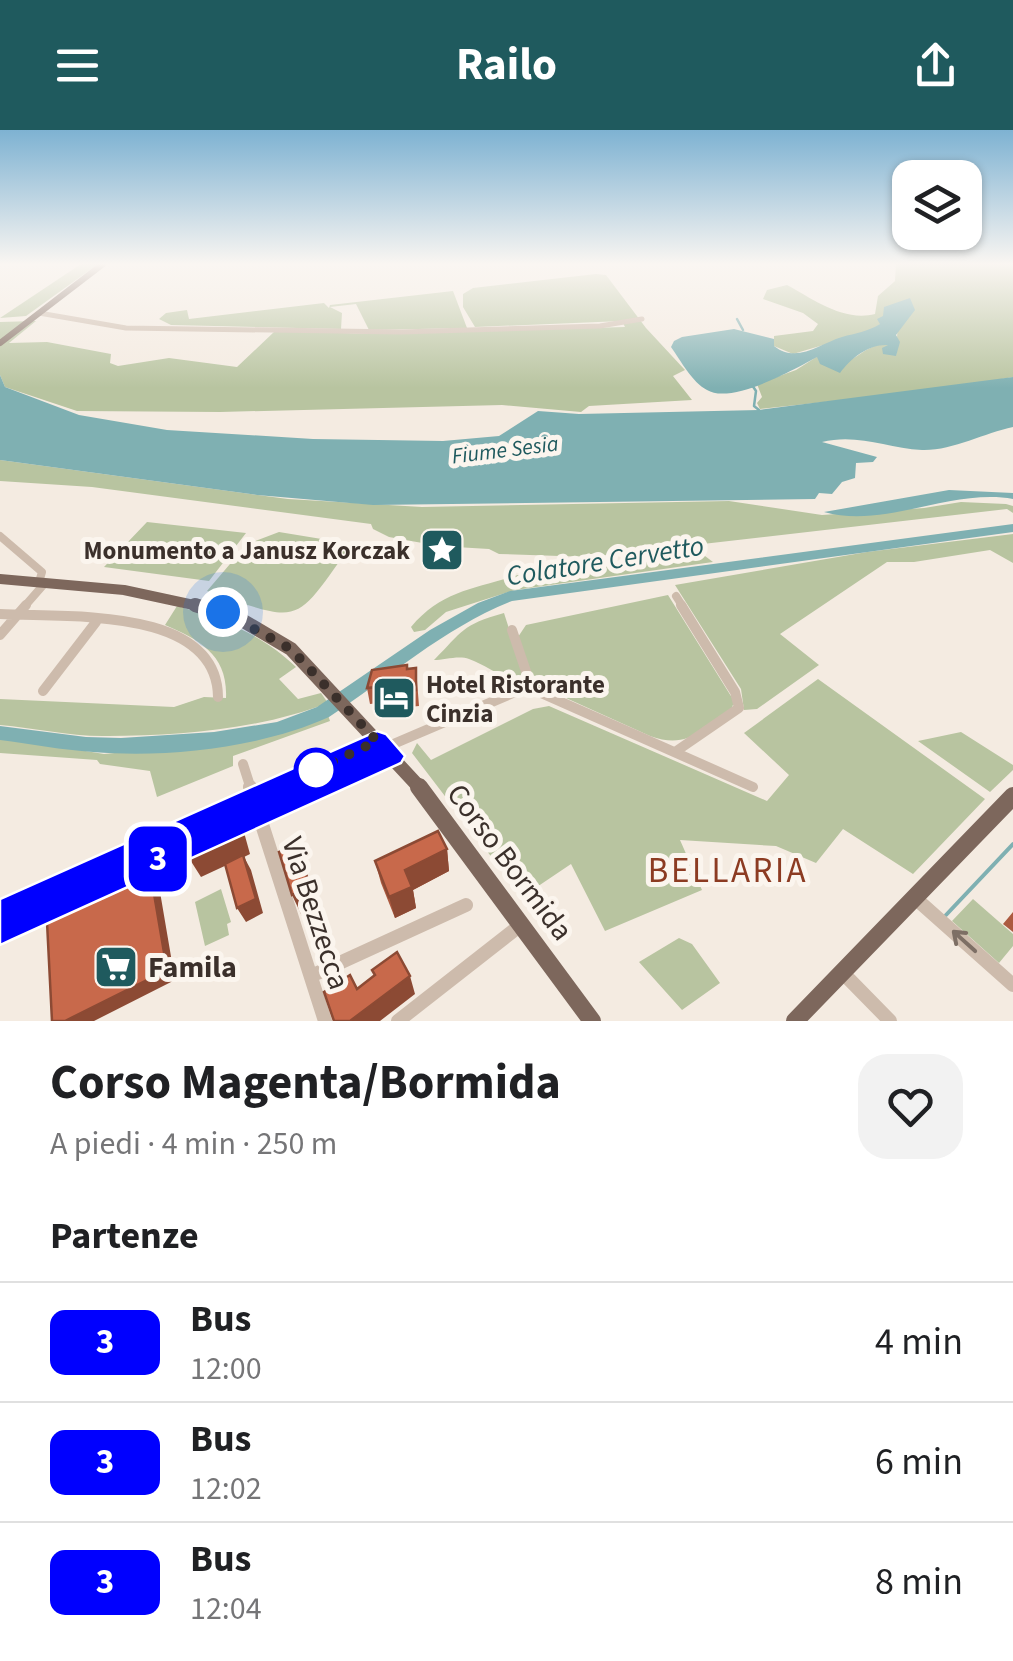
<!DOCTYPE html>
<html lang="it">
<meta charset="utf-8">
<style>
body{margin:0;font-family:"Source Sans 3",sans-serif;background:#f2f2f2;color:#202124;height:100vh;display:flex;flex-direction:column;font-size:38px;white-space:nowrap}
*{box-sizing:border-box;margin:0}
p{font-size:32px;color:#757577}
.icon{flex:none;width:55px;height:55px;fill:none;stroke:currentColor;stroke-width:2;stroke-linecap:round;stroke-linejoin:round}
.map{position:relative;height:891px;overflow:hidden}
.details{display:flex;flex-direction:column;background:#fff;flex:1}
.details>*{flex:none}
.badge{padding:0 20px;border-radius:15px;font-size:35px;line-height:65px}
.buttons{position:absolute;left:892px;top:30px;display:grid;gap:20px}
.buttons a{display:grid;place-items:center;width:90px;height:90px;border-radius:20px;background:#fff;box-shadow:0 2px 8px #0004;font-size:50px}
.you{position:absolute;width:50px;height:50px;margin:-25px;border:8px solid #fff;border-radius:50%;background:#1a73e8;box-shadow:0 0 0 15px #1a73e833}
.map>.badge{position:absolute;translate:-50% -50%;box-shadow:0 0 0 5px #fff}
h2{padding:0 50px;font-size:38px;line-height:90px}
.round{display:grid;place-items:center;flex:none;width:105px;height:105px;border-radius:30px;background:#f2f2f2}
.headline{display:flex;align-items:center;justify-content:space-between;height:170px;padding:0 50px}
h1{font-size:48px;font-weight:700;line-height:75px}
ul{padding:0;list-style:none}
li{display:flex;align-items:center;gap:30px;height:120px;padding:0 50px;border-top:2px solid #e0e0e0}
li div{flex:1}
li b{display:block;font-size:38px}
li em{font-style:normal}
li .badge{min-width:110px;font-weight:700;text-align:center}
header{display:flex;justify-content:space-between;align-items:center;height:130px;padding:0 50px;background:#1f5a5e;color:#fff;font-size:45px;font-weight:700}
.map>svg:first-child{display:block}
</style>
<header><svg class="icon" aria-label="menu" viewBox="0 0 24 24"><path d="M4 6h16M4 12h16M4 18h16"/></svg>Railo<svg class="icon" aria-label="share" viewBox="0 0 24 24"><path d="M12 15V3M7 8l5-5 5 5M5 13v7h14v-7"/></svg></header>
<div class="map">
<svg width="1013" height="891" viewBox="0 0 1013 891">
<rect width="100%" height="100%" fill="#f4ebe1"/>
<!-- green -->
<path fill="#b8c4a0" d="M81 134H98L26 186 0 188Z
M896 134H1013V247L945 259 760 279 757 273 762 267 757 254 796 240 818 226 849 231C862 224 875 210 891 216L896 226 899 172 881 194 867 202 793 224 774 216V206L813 201 818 194 803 183 763 169 767 160 787 155C813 169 843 192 875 184L878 166 895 151Z
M596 144 606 145 646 198 685 240 673 246 692 270 589 276 581 282 502 275 220 282 77 281 5 257 0 245V192L36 191 9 213 47 212 111 224 110 233 118 236 169 228 237 237 275 201 376 204 625 197 622 191 475 197 463 177V164L473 158Z
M453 161 467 198 369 200 356 174 330 177 342 183 341 199 171 195 159 189 166 183 187 180 189 189 324 173 329 178 330 175Z
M0 330 288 369 422 377 729 371 822 385 924 378 961 372 1006 374 1013 376V383L1007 379 589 427 499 424 489 419 439 416 389 407 373 399 371 394 92 357 0 351Z
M147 392 246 403 209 451 104 437Z
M279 402 352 414C293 495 305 495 207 461L247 414Z
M1013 404V433L990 420 914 432H887L780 504 819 535 757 579 744 580 741 559 675 455 867 422Z
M705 426 713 432 515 460 446 482 425 500 414 502 411 497C442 460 475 459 518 445Z
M668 465 734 571 732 578C702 599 688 620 650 606L535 554 518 507 526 495Z
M177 476C221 488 263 505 296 537L279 549 298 569 321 563 328 573C261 599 179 606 108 606 72 607 35 598 0 595V569L174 577 204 567 226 568C228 525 200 510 165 495Z
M504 483 525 549C502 551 489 536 469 529 459 525 444 530 434 530 463 501 461 495 504 483Z
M818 549 985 669 913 744 843 699 816 733 776 716 680 710 702 760 605 801 571 734 522 767 412 623 417 613 431 630 533 579 549 576 767 671 789 645 744 603Z
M328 585 330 591 233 626V636L157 667 150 641 100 634 97 630 0 623V607L104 624 253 610Z
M961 602 1013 635V640L990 662 918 611Z
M221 759 231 792 227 794 229 805 205 816 195 772Z
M973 769 1013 804V816L999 833 952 791Z
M679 808 692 814 720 853 682 880 639 832Z"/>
<!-- water -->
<path fill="#7fb0b2" d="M910 168 915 180 896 205 900 212 896 226 883 224 882 218 888 215C869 214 851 228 840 243L820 234 817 227C795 239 731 275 707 260 692 252 681 231 671 217L674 211 682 207 734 199 774 209V216C797 234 819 214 842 207 856 203 867 202 880 194L877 189 883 186 884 177Z
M0 245 5 257 79 285 167 300 313 309 443 311 499 306 538 281 579 284 759 280 1013 247V297C984 303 952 321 922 320 887 318 857 303 822 312L877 327 873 332 856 333 855 348 842 352 832 364 819 363 815 369 373 375 257 365 0 330Z
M949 360 1013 363V369C952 358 885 399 824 382Z"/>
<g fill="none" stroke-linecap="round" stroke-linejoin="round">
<!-- stream-far1 -->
<path stroke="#7fb0b2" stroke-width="2.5" d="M737 189 743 200
M752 255 756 261 754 276 759 280"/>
<!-- stream -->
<path stroke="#7fb0b2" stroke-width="4" d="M946 785 1013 714"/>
<!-- river -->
<path fill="#7fb0b2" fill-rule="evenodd" d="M1013 394V402L512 471C444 498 390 547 329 587 260 618 168 628 93 622 62 620 31 614 0 610V596L86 607 121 608 214 602 277 592 317 577 430 500 478 473 510 461Z"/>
<!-- minor-far3 -->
<path stroke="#cdbbac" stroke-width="5" d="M39 183 126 198 401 202 600 196 642 189"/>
<!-- minor-far2 -->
<path stroke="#cdbbac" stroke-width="8" d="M0 406 42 442 39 452
M676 466 683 477
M24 477 45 453"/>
<!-- minor-far1 -->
<path stroke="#cdbbac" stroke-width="10" d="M0 484C64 488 217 475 218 567
M512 500 532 559 753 657
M0 505 26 475
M43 561 96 492
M384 618 513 563 532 559
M675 622 739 578 735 562 681 475
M243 634 251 659
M275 659 377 611
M315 659 392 626"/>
<!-- minor -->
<path stroke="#cdbbac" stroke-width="14" d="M250 657 325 891
M231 696 321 657
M914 767 1013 855
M0 779 280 657
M0 799 194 713
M842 842 890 891
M311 846 466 775
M398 891 522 794"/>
<!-- major-far3 -->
<path stroke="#7d675c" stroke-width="6" d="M0 213 103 134"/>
<!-- major-far2 -->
<path stroke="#7d675c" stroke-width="10" d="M0 449 124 460 203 477"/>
<!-- major-far1 -->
<path stroke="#7d675c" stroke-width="14" d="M195 475 240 489 291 519 421 659"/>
<!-- major -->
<path stroke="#7d675c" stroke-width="18" d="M419 657 592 891
M795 891 1013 666"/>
</g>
<!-- wall -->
<path fill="#ac5a40" d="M416 538 419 576 389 579 388 572 370 574 367 558 407 539Z
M447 719 449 741 413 760 416 778 395 788 381 753 375 731Z
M1013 782V802L1003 794Z"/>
<!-- shaded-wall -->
<path fill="#8c4a34" d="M233 683 245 706 250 724 244 727 251 740 263 783 246 792 237 778 244 727 201 747 187 725Z
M296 714 319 777 302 786 292 765Z
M447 719 449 741 413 760 416 778 395 788 389 767 405 740Z
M151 746 159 756 175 850 94 891H65Z
M410 846 415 864 380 891H350Z"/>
<!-- building -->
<path fill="#c8694b" stroke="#8c4a34" stroke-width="2.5" d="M407 535V539L416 538V560L386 563V556L367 558 372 540Z
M233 683 238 702 187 725 182 706Z
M438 701 447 719 405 740 412 757 389 767 375 731Z
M296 714 310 756 292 765 279 722Z
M243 725 256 769 237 778 225 734Z
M151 746 167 840 65 891H52L47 792Z
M397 822 410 846 350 891H334L324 862 350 845 357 859 375 845 372 840Z"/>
<!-- one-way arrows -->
<defs><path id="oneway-shaft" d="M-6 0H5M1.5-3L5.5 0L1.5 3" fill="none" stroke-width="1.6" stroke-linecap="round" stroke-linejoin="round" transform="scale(2.5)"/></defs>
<use stroke="#7d6f65" href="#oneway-shaft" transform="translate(964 811) rotate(-138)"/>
<!-- sky -->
<linearGradient id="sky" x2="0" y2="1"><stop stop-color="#7eb2d2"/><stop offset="0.52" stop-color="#faf6f2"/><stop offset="1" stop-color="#faf6f2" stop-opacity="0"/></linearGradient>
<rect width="1013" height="258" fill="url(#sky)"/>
<!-- line -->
<path fill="#00f" stroke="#fff" stroke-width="2.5" d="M377 601 386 604 405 626 401 633 11 810 0 815V769Z"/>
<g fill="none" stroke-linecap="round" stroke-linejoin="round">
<!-- walk -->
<path stroke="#3b302b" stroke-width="10" stroke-dasharray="0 18" d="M223 482 291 519 377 611 316 640"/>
</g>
<!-- icons -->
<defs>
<symbol id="sight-square" viewBox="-11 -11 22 22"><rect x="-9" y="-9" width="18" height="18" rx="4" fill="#1f5a5e" stroke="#fbf5ee"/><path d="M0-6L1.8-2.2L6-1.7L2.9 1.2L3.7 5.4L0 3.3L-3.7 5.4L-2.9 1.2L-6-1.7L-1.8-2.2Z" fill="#fff"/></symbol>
<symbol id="hotel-square" viewBox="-11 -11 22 22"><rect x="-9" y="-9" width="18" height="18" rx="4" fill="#1f5a5e" stroke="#fbf5ee"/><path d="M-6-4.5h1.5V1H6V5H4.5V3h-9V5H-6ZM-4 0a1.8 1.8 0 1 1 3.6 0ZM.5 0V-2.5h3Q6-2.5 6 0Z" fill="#fff"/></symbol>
<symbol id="supermarket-square" viewBox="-11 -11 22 22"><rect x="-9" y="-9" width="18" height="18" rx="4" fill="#1f5a5e" stroke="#fbf5ee"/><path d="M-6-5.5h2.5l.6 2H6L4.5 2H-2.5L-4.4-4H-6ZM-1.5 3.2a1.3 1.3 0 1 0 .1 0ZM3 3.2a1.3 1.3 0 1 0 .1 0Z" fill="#fff"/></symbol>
</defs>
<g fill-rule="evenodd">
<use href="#sight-square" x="417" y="395" width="50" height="50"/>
<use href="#hotel-square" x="369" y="543" width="50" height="50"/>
<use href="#supermarket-square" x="91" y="812" width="50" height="50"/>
</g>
<!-- markers -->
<circle fill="#fff" stroke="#00f" stroke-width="5" cx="316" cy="640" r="20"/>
<g text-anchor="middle" stroke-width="10" stroke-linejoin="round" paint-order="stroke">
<!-- far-water labels -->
<g font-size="22" font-style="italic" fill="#1f5a5e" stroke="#fbf5ee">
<text transform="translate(505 319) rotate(-7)" y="8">Fiume Sesia</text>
</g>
<!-- poi labels -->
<g font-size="25" font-weight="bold" fill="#3b302b" stroke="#fbf5ee" text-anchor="end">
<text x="410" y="429">Monumento a Janusz Korczak</text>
<text x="426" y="563" text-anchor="start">Hotel Ristorante<tspan x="426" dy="29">Cinzia</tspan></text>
</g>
<!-- water labels -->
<g font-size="28" font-style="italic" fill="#1f5a5e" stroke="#fbf5ee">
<text transform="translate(605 430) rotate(-9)" y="10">Colatore Cervetto</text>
</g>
<!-- near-street labels -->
<g font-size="30" fill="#3b302b" stroke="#fbf5ee">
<text transform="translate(510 732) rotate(53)" y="10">Corso Bormida</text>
<text transform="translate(316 783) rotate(72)" y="10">Via Bezzecca</text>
</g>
<!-- near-poi labels -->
<g font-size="30" font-weight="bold" fill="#3b302b" stroke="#fbf5ee" text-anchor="start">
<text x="148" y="847">Famila</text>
</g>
<!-- near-quarter labels -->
<g font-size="35" letter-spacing="2.5" fill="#8c3b22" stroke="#fbf5ee">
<text x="728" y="752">BELLARIA</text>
</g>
</g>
</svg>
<div class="buttons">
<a><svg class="icon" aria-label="layers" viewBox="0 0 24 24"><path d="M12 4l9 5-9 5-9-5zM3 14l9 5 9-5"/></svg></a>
</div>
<div class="you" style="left:223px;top:482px"></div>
<b class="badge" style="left:158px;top:729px;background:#00f;color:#fff">3</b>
</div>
<section class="details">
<div class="headline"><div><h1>Corso Magenta/Bormida</h1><p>A piedi · 4 min · 250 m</p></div><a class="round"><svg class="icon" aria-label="heart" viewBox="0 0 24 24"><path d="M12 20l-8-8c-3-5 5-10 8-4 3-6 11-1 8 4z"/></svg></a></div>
<h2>Partenze</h2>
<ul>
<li><span class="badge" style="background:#00f;color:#fff">3</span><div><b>Bus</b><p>12:00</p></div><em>4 min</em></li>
<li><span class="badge" style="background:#00f;color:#fff">3</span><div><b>Bus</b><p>12:02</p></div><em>6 min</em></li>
<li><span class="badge" style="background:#00f;color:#fff">3</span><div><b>Bus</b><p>12:04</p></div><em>8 min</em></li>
</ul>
</section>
